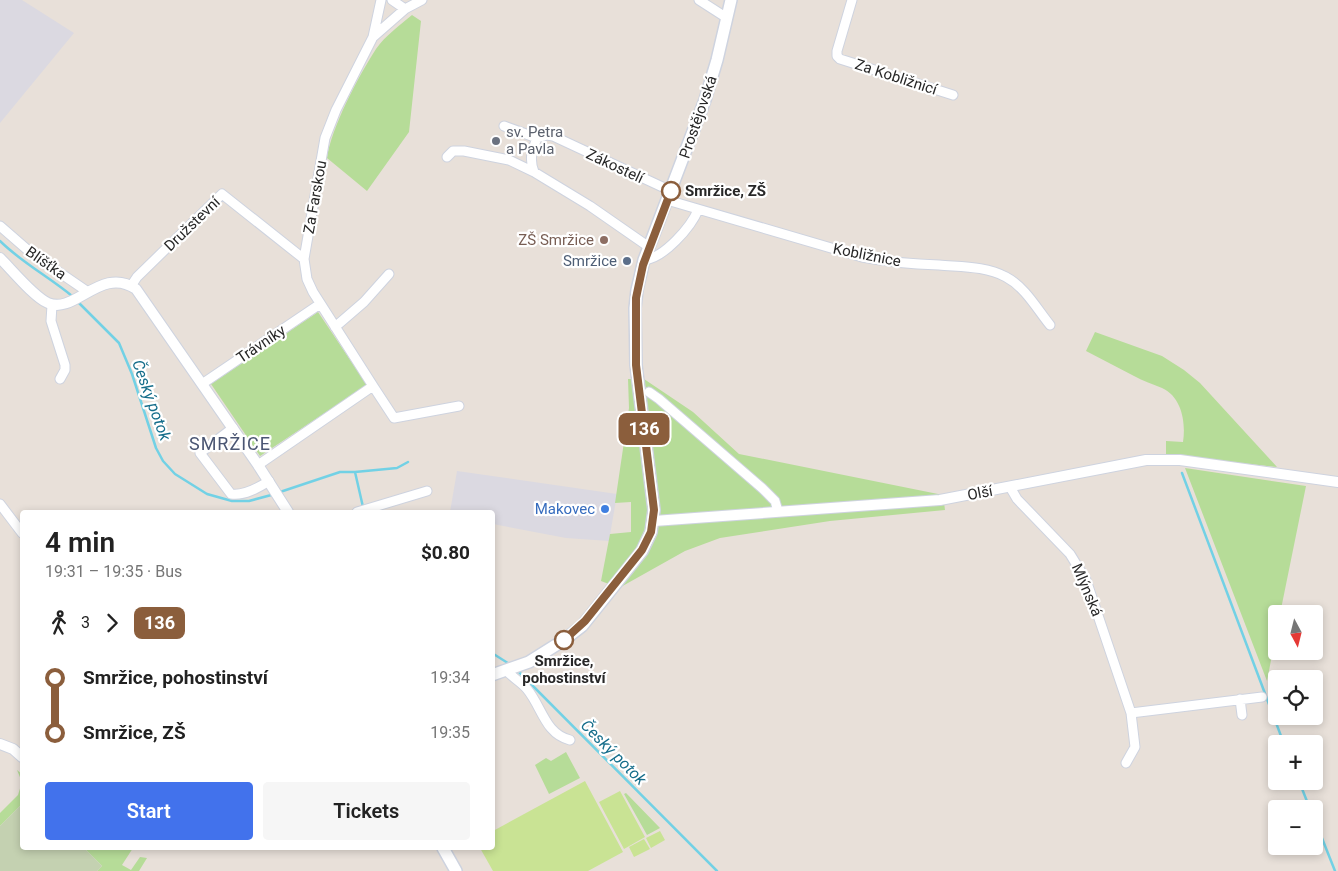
<!DOCTYPE html>
<meta charset="utf-8">
<style>
body{margin:0;font-family:Roboto,sans-serif;background:#f6f6f6;color:#222;height:100vh;display:flex;flex-direction:column;font-size:19px;white-space:nowrap}
*{box-sizing:border-box;margin:0}
p{font-size:16px;color:#767676}
.icon{flex:none;width:28px;height:28px;fill:none;stroke:currentColor;stroke-width:2;stroke-linecap:round;stroke-linejoin:round}
.map{position:relative;flex:1;overflow:hidden}
.sheet{position:absolute;left:20px;top:510px;width:475px;height:340px;display:flex;flex-direction:column;background:#fff;border-radius:5px;box-shadow:0 2px 8px #0003}
.sheet>*{flex:none}
.badge{padding:0 10px;border-radius:8px;font-size:18px;line-height:32px}
.needle{width:32px;rotate:173deg}
.controls{position:absolute;left:1268px;top:605px;display:grid;gap:10px}
.controls a{display:grid;place-items:center;width:55px;height:55px;border-radius:5px;background:#fff;box-shadow:0 2px 8px #0003;font-size:25px}
.map>.badge{position:absolute;translate:-50% -50%;box-shadow:0 0 0 2px #fff}
.legs{display:flex;align-items:center;gap:8px;height:55px;padding:0 25px;font-size:16px}
.legs p{margin-inline-start:auto}
.headline{display:flex;align-items:center;justify-content:space-between;height:85px;padding:0 25px}
h1{font-size:28px;font-weight:600;line-height:38px}
.button{display:flex;gap:10px;margin-top:auto;padding:10px 25px}
.button a{flex:1;height:58px;border-radius:5px;background:#4272ec;color:#fff;font-size:20px;font-weight:600;line-height:58px;text-align:center}
.button a+a{background:#f6f6f6;color:#222}
ul{padding:0 25px;list-style:none}
li{display:flex;align-items:center;gap:18px;height:55px;font-size:19px}
li i{display:grid;place-items:center;width:8px;height:100%;margin:0 6px;background:currentColor}
li i::after{content:'';width:12px;height:12px;margin:-6px;border:4px solid;border-radius:50%;background:#fff}
li p{margin-inline-start:auto}
li:first-child i{background:linear-gradient(#0000 50%,currentColor 0)}
li:last-child i{background:linear-gradient(currentColor 50%,#0000 0)}
.map>svg:first-child{display:block}
</style>
<div class="map">
<svg width="1338" height="871" viewBox="0 0 1338 871">
<rect width="100%" height="100%" fill="#e8e0d9"/>
<!-- industrial -->
<path fill="#dbd9e1" d="M0 0H22L74 33 0 123Z
M457 471 617 494 609 541 566 538 493 524 492 512H450Z"/>
<!-- green -->
<path fill="#b6dc98" d="M412 15 421 21 409 132 367 191 327 158C331 128 359 75 376 49 385 36 400 25 412 15Z
M318 312 367 385 260 456 211 384Z
M1095 332 1162 356 1184 370 1200 383 1277 467 1166 455V441L1183 442C1186 423 1182 397 1162 388 1153 384 1143 381 1134 376 1118 368 1102 359 1086 351Z
M628 379H644L693 412 739 454 943 495 945 510 830 521 720 538 685 551 619 588 601 581 610 534 631 532V502L615 503 629 408Z
M1185 468 1306 486 1280 614H1276V634L1267 681Z
M566 752 580 778 549 794 535 765 546 758 551 761Z
M17 770 22 774V804L0 826V813L18 795 22 782Z
M626 793 660 828 647 835 624 794Z
M84 848H133L122 865 131 870 140 857 147 858 139 871H97L102 866Z"/>
<!-- cemetery -->
<path fill="#c4d1b1" d="M22 804V848H84L102 866 97 871H0V826Z"/>
<!-- pitch -->
<path fill="#c9e394" d="M585 781 623 852 588 871H493L480 848H492L493 831Z
M620 791 645 837 624 849 599 802Z
M660 831 665 840 651 848 646 838Z
M644 839 650 849 634 857 629 847Z"/>
<g fill="none" stroke-linecap="round" stroke-linejoin="round">
<!-- stream -->
<path stroke="#72d1e5" stroke-width="2.5" d="M0 241C21 262 49 277 72 296
M78 302 119 343 132 374 156 448 163 461 175 474 207 494 232 501H249L275 494
M355 472 397 468 408 462
M1182 473 1284 744
M280 492 340 472H355L363 507
M492 653 511 665
M517 670 717 871
M1299 781 1310 809
M1314 818 1335 871"/>
<defs>
<path id="minor" d="M392 0 405 9
M699 0 727 18
M852 0 837 51V56L840 59 953 95
M373 37 381 0
M504 126 537 138
M447 157 453 151H464L509 160 534 172
M667 200 862 257C888 262 913 264 939 265 961 267 986 266 1006 277 1025 287 1037 309 1050 325
M0 226 31 253 88 292
M649 247 590 206 534 172C529 159 532 151 537 138L547 135 553 136 671 191
M644 260C664 258 691 227 698 210
M131 286 137 277 222 194 304 259
M52 305 51 321 65 365V370L60 379
M335 327 364 302 389 274
M202 384 320 304
M373 386 394 418 459 406
M649 392 659 399 762 488 775 501 778 511
M233 428 200 453 231 494C244 496 258 488 269 481
M258 465 373 386 313 292 307 279 304 259 325 138 336 110 373 37 405 9 422 0
M1010 487 1017 499 1070 554 1086 580 1131 713 1135 747 1126 763
M0 504 22 533
M357 512 427 491
M507 671C513 678 521 682 527 689 542 707 545 734 570 740
M1240 699 1242 715
M1131 713 1262 697"/>
<path id="tertiary" d="M0 258C12 270 34 297 48 303 75 315 101 265 136 289L258 465 288 512
M654 521 940 500 1146 460H1180L1338 482
M0 744 13 749 22 757"/>
<path id="secondary" d="M492 675 529 662 564 640 582 626 642 551 651 532 654 510 636 365 635 308 637 290 644 260 705 100 717 60 731 0
M443 848 456 871"/>
</defs>
<!-- minor casing -->
<use href="#minor" stroke="#ced3df" stroke-width="11"/>
<!-- tertiary casing -->
<use href="#tertiary" stroke="#ced3df" stroke-width="12"/>
<!-- secondary casing -->
<use href="#secondary" stroke="#ced3df" stroke-width="14"/>
<!-- minor -->
<use href="#minor" stroke="#fff" stroke-width="9"/>
<!-- tertiary -->
<use href="#tertiary" stroke="#fff" stroke-width="10"/>
<!-- secondary -->
<use href="#secondary" stroke="#fff" stroke-width="11"/>
</g>
<g fill="none" stroke-linecap="round" stroke-linejoin="round">
<defs>
<path id="line-1" d="M564 640 585 621 642 550 651 532 654 510 636 365V298L643 265 671 191"/>
</defs>
<!-- line-1 casing -->
<use href="#line-1" stroke="#fff" stroke-width="11"/>
<!-- line-1 -->
<use href="#line-1" stroke="#8b5e3c" stroke-width="8"/>
</g>
<!-- markers -->
<circle fill="#6b7280" stroke="#fff" stroke-width="2" cx="496" cy="141" r="5"/>
<g fill="#fff" stroke="#8b5e3c" stroke-width="2.5">
<circle cx="671" cy="191" r="9"/>
<circle cx="564" cy="640" r="9"/>
</g>
<circle fill="#8d6e63" stroke="#fff" stroke-width="2" cx="604" cy="240" r="5"/>
<circle fill="#5c6f8a" stroke="#fff" stroke-width="2" cx="627" cy="261" r="5"/>
<circle fill="#3f7fe0" stroke="#fff" stroke-width="2" cx="605" cy="509" r="5"/>
<g text-anchor="middle" stroke-width="4.5" stroke-linejoin="round" paint-order="stroke">
<!-- street labels -->
<g font-size="15" fill="#272727" stroke="#fff">
<text transform="translate(896 77) rotate(18)" y="5">Za Kobližnicí</text>
<text transform="translate(698 117) rotate(-71)" y="5">Prostějovská</text>
<text transform="translate(615 166) rotate(25)" y="5">Zákostelí</text>
<text transform="translate(315 197) rotate(-80)" y="5">Za Farskou</text>
<text transform="translate(192 224) rotate(-44)" y="5">Družstevní</text>
<text transform="translate(867 255) rotate(11)" y="5">Kobližnice</text>
<text transform="translate(46 263) rotate(35)" y="5">Blíšťka</text>
<text transform="translate(261 344) rotate(-34)" y="5">Trávníky</text>
<text transform="translate(980 493) rotate(-11)" y="5">Olší</text>
<text transform="translate(1087 590) rotate(67)" y="5">Mlýnská</text>
</g>
<!-- worship labels -->
<g font-size="15" fill="#5b616d" stroke="#fff" text-anchor="start">
<text x="506" y="137">sv. Petra<tspan x="506" dy="17">a Pavla</tspan></text>
</g>
<!-- stop labels -->
<g font-size="15" font-weight="bold" fill="#272727" stroke="#fff" text-anchor="start">
<text x="685" y="196">Smržice, ZŠ</text>
<text x="564" y="666" text-anchor="middle">Smržice,<tspan x="564" dy="17">pohostinství</tspan></text>
</g>
<!-- education labels -->
<g font-size="15" fill="#785e54" stroke="#fff" text-anchor="end">
<text x="594" y="245">ZŠ Smržice</text>
</g>
<!-- service labels -->
<g font-size="15" fill="#4e5e75" stroke="#fff" text-anchor="end">
<text x="617" y="266">Smržice</text>
</g>
<!-- shop labels -->
<g font-size="15" fill="#366cbe" stroke="#fff" text-anchor="end">
<text x="595" y="514">Makovec</text>
</g>
<!-- water labels -->
<g font-size="16" font-style="italic" fill="#166e8b" stroke="#fff">
<text transform="translate(152 400) rotate(70)" y="6">Český potok</text>
<text transform="translate(614 752) rotate(45)" y="6">Český potok</text>
</g>
<!-- quarter labels -->
<g font-size="18" letter-spacing="1" fill="#4b5673" stroke="#fff">
<text x="230" y="450">SMRŽICE</text>
</g>
</g>
</svg>
<div class="controls">
<a><svg class="needle" viewBox="-14 -14 28 28"><path d="M0-13l5 13h-10z" fill="#e53935"/><path d="M0 13l5-13h-10z" fill="#767676"/></svg></a>
<a><svg class="icon" aria-label="locate" viewBox="0 0 24 24"><circle cx="12" cy="12" r="6"/><path d="M12 2v4M12 18v4M2 12h4M18 12h4"/></svg></a>
<a>+</a>
<a>−</a>
</div>
<b class="badge" style="left:644px;top:429px;background:#8b5e3c;color:#fff">136</b>
<section class="sheet">
<div class="headline"><div><h1>4 min</h1><p>19:31 – 19:35 · Bus</p></div><b>$0.80</b></div>
<div class="legs"><svg class="icon" aria-label="walk" viewBox="0 0 24 24"><circle cx="13" cy="4" r="2"/><path d="M13 8l-2 6 4 7M11 14l-3 7M7 12l3-4h3l4 4"/></svg>3<svg class="icon" aria-label="forward" viewBox="0 0 24 24"><path d="M9 5l7 7-7 7"/></svg><b class="badge" style="background:#8b5e3c;color:#fff">136</b></div>
<ul>
<li><i style="color:#8b5e3c"></i><b>Smržice, pohostinství</b><p>19:34</p></li>
<li><i style="color:#8b5e3c"></i><b>Smržice, ZŠ</b><p>19:35</p></li>
</ul>
<div class="button"><a>Start</a><a>Tickets</a></div>
</section>
</div>
